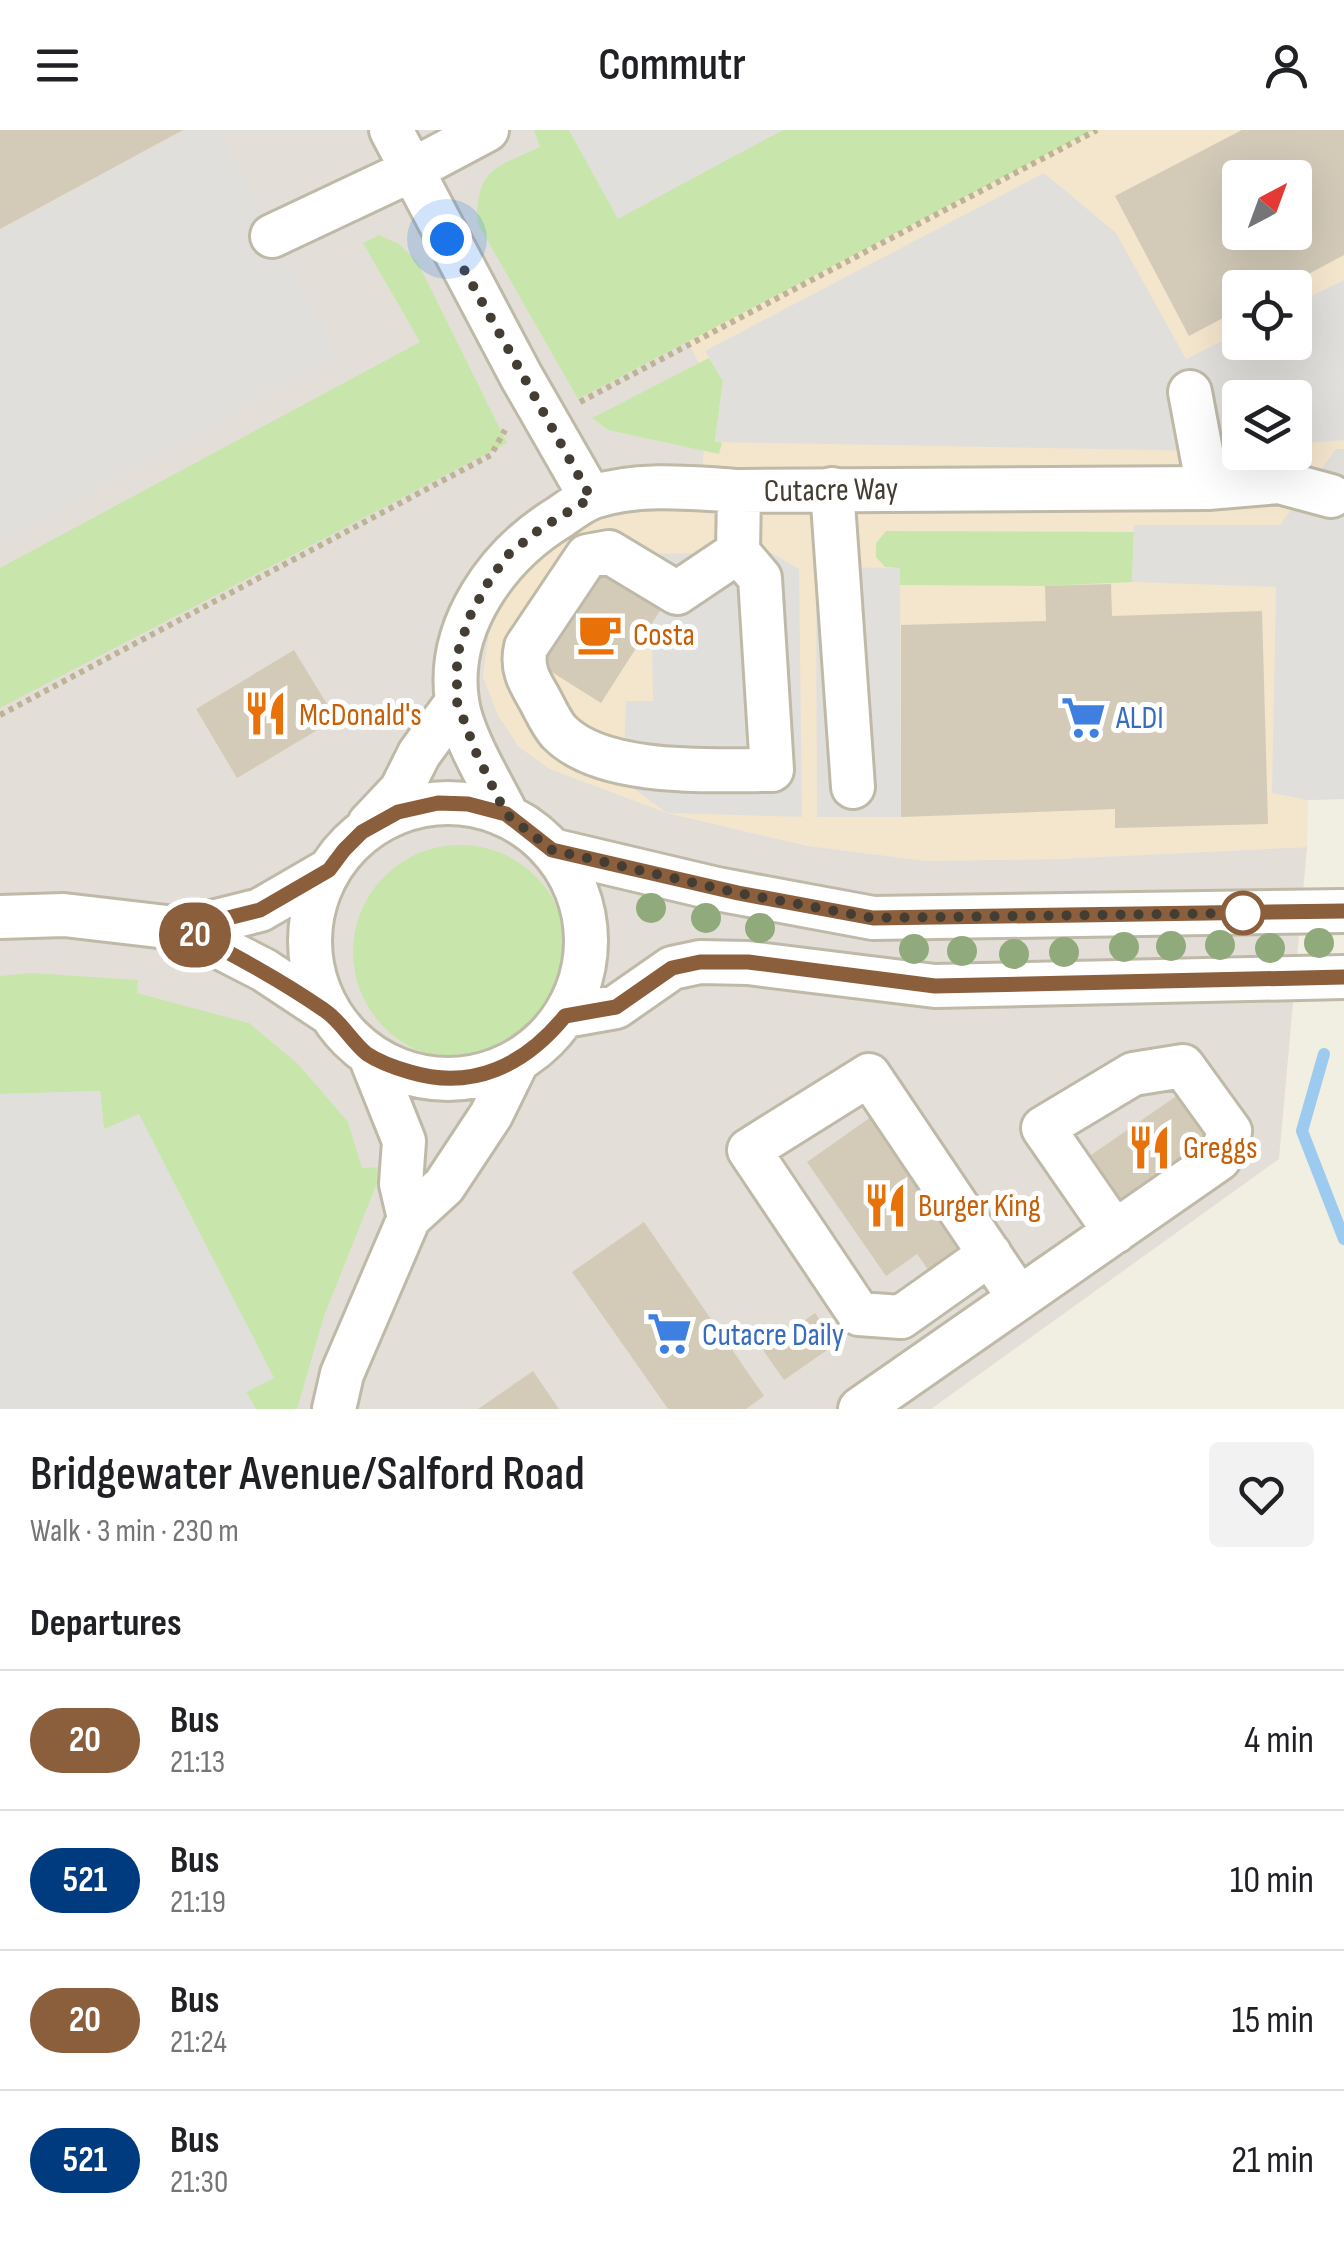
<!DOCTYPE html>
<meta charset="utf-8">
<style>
body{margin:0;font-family:"Sofia Sans Condensed",sans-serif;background:#f2f2f2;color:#202124;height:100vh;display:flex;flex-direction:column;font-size:38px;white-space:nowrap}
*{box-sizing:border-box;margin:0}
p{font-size:32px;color:#757577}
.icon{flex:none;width:55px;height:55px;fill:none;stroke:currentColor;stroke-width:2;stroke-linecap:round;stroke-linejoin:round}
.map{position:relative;height:1279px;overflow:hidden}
.drawer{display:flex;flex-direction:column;background:#fff;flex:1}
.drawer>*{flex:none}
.badge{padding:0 20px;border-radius:32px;font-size:35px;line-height:65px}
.needle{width:65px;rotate:41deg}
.controls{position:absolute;left:1222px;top:30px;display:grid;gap:20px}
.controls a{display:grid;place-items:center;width:90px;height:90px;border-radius:10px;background:#fff;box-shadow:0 10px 40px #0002;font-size:50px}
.you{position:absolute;width:50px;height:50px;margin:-25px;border:8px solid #fff;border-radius:50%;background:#1a73e8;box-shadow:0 0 0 15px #1a73e833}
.map>.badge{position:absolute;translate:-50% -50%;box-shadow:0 0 0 5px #fff}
h2{padding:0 30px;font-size:38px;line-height:90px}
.round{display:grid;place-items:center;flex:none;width:105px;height:105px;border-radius:10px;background:#f2f2f2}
.head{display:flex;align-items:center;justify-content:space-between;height:170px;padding:0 30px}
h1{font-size:48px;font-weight:600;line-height:75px}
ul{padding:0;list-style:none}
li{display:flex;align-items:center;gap:30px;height:140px;padding:0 30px;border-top:2px solid #e0e0e0}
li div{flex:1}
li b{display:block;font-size:38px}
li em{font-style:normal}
li .badge{min-width:110px;font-weight:700;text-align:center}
header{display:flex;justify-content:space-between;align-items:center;height:130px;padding:0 30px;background:#fff;font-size:45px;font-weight:600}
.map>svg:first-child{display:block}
</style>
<header><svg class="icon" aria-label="menu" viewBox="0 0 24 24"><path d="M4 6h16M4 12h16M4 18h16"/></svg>Commutr<svg class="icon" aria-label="person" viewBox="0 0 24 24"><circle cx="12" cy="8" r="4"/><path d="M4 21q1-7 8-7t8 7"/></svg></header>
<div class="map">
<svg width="1344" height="1279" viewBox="0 0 1344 1279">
<rect width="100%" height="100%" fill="#f1eee2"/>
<!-- commercial -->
<path fill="#f4e5cd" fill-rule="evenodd" d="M1086 0H1344V669L1308 670 1307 717 1058 729 927 731 808 716 667 683 550 639 519 617 498 585 483 547 489 503 511 454 546 419 583 392 638 382 700 380 683 204ZM1240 48H1295V102H1240ZM1240 158H1295V212H1240ZM1240 268H1295V322H1240Z"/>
<!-- industrial -->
<path fill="#e3dfd8" d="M0 0H1086L684 205 708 250 700 381 638 382 584 392 546 419 511 454 489 503 483 547 498 585 519 617 550 639 667 683 808 716 927 731 1058 729 1307 717 1279 1029 931 1279H0Z"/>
<!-- green -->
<path fill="#c8e6ab" d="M534 0H569L618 88 783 0H1093L578 269 477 92C477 38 495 38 540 17Z
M379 105 399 114 417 131 507 313 0 578V438L420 212 363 113Z
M709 228 723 251 715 311 722 313 719 324 608 300 592 288Z
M886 401 1134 402 1132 452 1045 456 900 455V438L885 437 876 427V413Z
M353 822a107 107 0 1 1 214 0a107 107 0 1 1-214 0Z
M32 843 138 850 137 863 249 893 298 934 348 992 362 1038 380 1037 377 1053 324 1186 297 1279H256L246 1262 274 1247 104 1000 100 961 0 964V846Z"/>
<!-- parking -->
<path fill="#e1dfdb" d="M190 0H218L338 226 0 412V102Z
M569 0H781L618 89Z
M1044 43 1116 103 1186 229 1240 202V212H1295V174L1344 150V310L1295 314V268H1240V318L1203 321 715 312 723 251 705 221Z
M1336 319H1344V669L1308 670 1272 663 1276 457 1132 452 1134 395H1280Z
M763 418 799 439 802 687 667 683 623 651 626 571H653L651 460 655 424 738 422Z
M816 437 900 438 901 687H817Z
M100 961 104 999 139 984 274 1248 246 1262 256 1279H0V964Z"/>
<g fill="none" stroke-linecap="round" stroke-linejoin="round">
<!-- stream -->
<path stroke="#9dcaef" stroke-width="12" d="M1324 924 1302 1001 1344 1109"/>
</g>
<!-- building -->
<path fill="#d3cab8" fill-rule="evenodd" d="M0 0H183L0 99Z
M1242 0H1344V125L1282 158H1240V179L1189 206 1115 66ZM1240 48H1295V102H1240Z
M598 435 663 476 601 573 536 532Z
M1111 454 1112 486 1262 481 1268 694 1115 698V679L901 687V495L1046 491 1045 456Z
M294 520 336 589 237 648 196 579Z
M1178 965 1209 1009 1121 1069 1091 1025Z
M871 987 962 1119 929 1141 917 1124 886 1146 807 1032Z
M644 1092 764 1266 746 1279H668L572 1142Z
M815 1183 836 1214 784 1250 763 1220Z
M533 1241 559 1279H478Z"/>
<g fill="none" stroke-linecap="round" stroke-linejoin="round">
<defs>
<path id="minor" d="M391 0 521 246 591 368
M272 106 410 41 487 0
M1190 262 1208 358
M832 359 853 657
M738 422 677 463 609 422 587 426 526 517C521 538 529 551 539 568 545 579 551 593 559 602 603 647 714 640 772 640L760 448 738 422 739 361
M310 811a138 138 0 1 1 276 0a138 138 0 1 1-276 0Z
M506 683C491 653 461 604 457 571 446 495 499 424 560 387 570 380 582 371 593 367 639 352 692 358 739 361L1208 358 1279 352 1331 366
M369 694 401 660 419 624 457 572
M552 720 717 759 873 788 1344 781
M0 787 64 785 184 799 264 840 329 883
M184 799 260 780 329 740
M565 886 616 877 672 838 700 832 748 833 935 856 1344 847
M370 926 404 1011 401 1054 409 1088
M990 1124 901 1187 859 1184 749 1020 869 945 1019 1168
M334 1279 342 1244 409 1088 444 1056 491 985 517 932
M860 1279 1219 1029 1230 1001 1183 936 1133 944 1043 998 1115 1102"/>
</defs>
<!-- minor casing -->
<use href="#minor" stroke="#bfb9a8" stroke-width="48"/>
<!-- path -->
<path stroke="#beb297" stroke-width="6" stroke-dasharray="5 5" stroke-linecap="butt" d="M580 272 1097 0
M0 585 491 325 505 300"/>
<!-- minor -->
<use href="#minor" stroke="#fff" stroke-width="42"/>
</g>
<!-- trees -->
<g fill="#90aa7b">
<circle cx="651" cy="778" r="15"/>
<circle cx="706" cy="788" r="15"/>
<circle cx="760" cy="798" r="15"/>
<circle cx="1319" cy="813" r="15"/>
<circle cx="1220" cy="815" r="15"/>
<circle cx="1171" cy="816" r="15"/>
<circle cx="1124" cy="817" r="15"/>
<circle cx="1270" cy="818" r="15"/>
<circle cx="914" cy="819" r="15"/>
<circle cx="962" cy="821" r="15"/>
<circle cx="1064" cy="822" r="15"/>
<circle cx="1014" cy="824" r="15"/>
</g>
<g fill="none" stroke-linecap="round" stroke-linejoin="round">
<defs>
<path id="line" d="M1344 781 873 788 738 763 552 720 506 684 468 674 438 673 398 682 362 702 344 720 329 740 260 780 184 799C232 824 279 849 324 880 341 891 351 911 367 924 379 932 396 938 410 942 473 961 525 935 565 886L616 877 672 838 700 832H748L935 856 1344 847"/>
</defs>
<!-- line casing -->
<use href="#line" stroke="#fff" stroke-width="22"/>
<!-- line -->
<use href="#line" stroke="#8b5e3c" stroke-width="15"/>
<!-- walk -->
<path stroke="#433d33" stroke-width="10" stroke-dasharray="0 18" d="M447 109 591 368 540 399 509 424 490 449 470 486 457 525V572L477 625 506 684 552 720 738 763 873 788 1243 783"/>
</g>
<!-- icons -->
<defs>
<symbol id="cafe-bare" viewBox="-9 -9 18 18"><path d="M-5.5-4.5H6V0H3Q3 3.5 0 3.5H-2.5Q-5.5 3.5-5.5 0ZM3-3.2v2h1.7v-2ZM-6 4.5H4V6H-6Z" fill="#e8710a" stroke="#fff" stroke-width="2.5" paint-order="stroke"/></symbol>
<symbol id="restaurant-bare" viewBox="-9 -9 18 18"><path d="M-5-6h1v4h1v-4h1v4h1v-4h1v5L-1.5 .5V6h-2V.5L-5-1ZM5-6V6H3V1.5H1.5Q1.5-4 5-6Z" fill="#e8710a" stroke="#fff" stroke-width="2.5" paint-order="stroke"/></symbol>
<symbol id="supermarket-bare" viewBox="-9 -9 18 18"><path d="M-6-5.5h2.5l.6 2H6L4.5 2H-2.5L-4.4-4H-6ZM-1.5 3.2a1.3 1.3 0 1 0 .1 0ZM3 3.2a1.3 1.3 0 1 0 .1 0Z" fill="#3f7fe0" stroke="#fff" stroke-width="2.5" paint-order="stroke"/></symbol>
</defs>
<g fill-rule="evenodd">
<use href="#cafe-bare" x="568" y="472" width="63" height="63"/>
<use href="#restaurant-bare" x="234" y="552" width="63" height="63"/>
<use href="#supermarket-bare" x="1052" y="556" width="63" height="63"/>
<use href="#restaurant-bare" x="1118" y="986" width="63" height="63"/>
<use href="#restaurant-bare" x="854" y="1044" width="63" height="63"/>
<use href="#supermarket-bare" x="638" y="1172" width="63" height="63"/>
</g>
<!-- markers -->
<circle fill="#fff" stroke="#8b5e3c" stroke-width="5" cx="1243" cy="783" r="20"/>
<g text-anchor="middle" stroke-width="10" stroke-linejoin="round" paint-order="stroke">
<!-- street labels -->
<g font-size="32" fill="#433d33" stroke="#fff">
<text transform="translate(831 359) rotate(-1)" y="11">Cutacre Way</text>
</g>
<!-- food labels -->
<g font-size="32" fill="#c56008" stroke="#fff" text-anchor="start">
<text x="633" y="515">Costa</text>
<text x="299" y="595">McDonald's</text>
<text x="1183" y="1028">Greggs</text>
<text x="918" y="1086">Burger King</text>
</g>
<!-- shop labels -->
<g font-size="32" fill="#366cbe" stroke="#fff" text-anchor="start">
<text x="1116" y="598">ALDI</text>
<text x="702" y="1215">Cutacre Daily</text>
</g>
</g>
</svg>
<div class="controls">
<a><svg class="needle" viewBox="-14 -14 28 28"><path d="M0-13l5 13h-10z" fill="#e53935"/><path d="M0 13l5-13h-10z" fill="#757577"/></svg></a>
<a><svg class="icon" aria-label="locate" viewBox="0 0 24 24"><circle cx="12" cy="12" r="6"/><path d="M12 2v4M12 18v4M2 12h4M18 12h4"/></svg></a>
<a><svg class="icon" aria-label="layers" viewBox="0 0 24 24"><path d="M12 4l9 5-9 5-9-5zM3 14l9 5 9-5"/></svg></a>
</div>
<div class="you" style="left:447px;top:109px"></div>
<b class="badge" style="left:195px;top:805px;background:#8b5e3c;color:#fff">20</b>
</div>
<section class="drawer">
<div class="head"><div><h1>Bridgewater Avenue/Salford Road</h1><p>Walk · 3 min · 230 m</p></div><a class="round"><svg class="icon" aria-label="heart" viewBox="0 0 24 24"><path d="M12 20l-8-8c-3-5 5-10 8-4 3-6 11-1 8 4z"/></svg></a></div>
<h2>Departures</h2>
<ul>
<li><span class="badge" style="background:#8b5e3c;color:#fff">20</span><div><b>Bus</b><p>21:13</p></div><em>4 min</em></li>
<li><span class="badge" style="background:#003b80;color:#fff">521</span><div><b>Bus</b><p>21:19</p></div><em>10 min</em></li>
<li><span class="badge" style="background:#8b5e3c;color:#fff">20</span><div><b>Bus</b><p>21:24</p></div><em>15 min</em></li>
<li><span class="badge" style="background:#003b80;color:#fff">521</span><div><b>Bus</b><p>21:30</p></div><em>21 min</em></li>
</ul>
</section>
